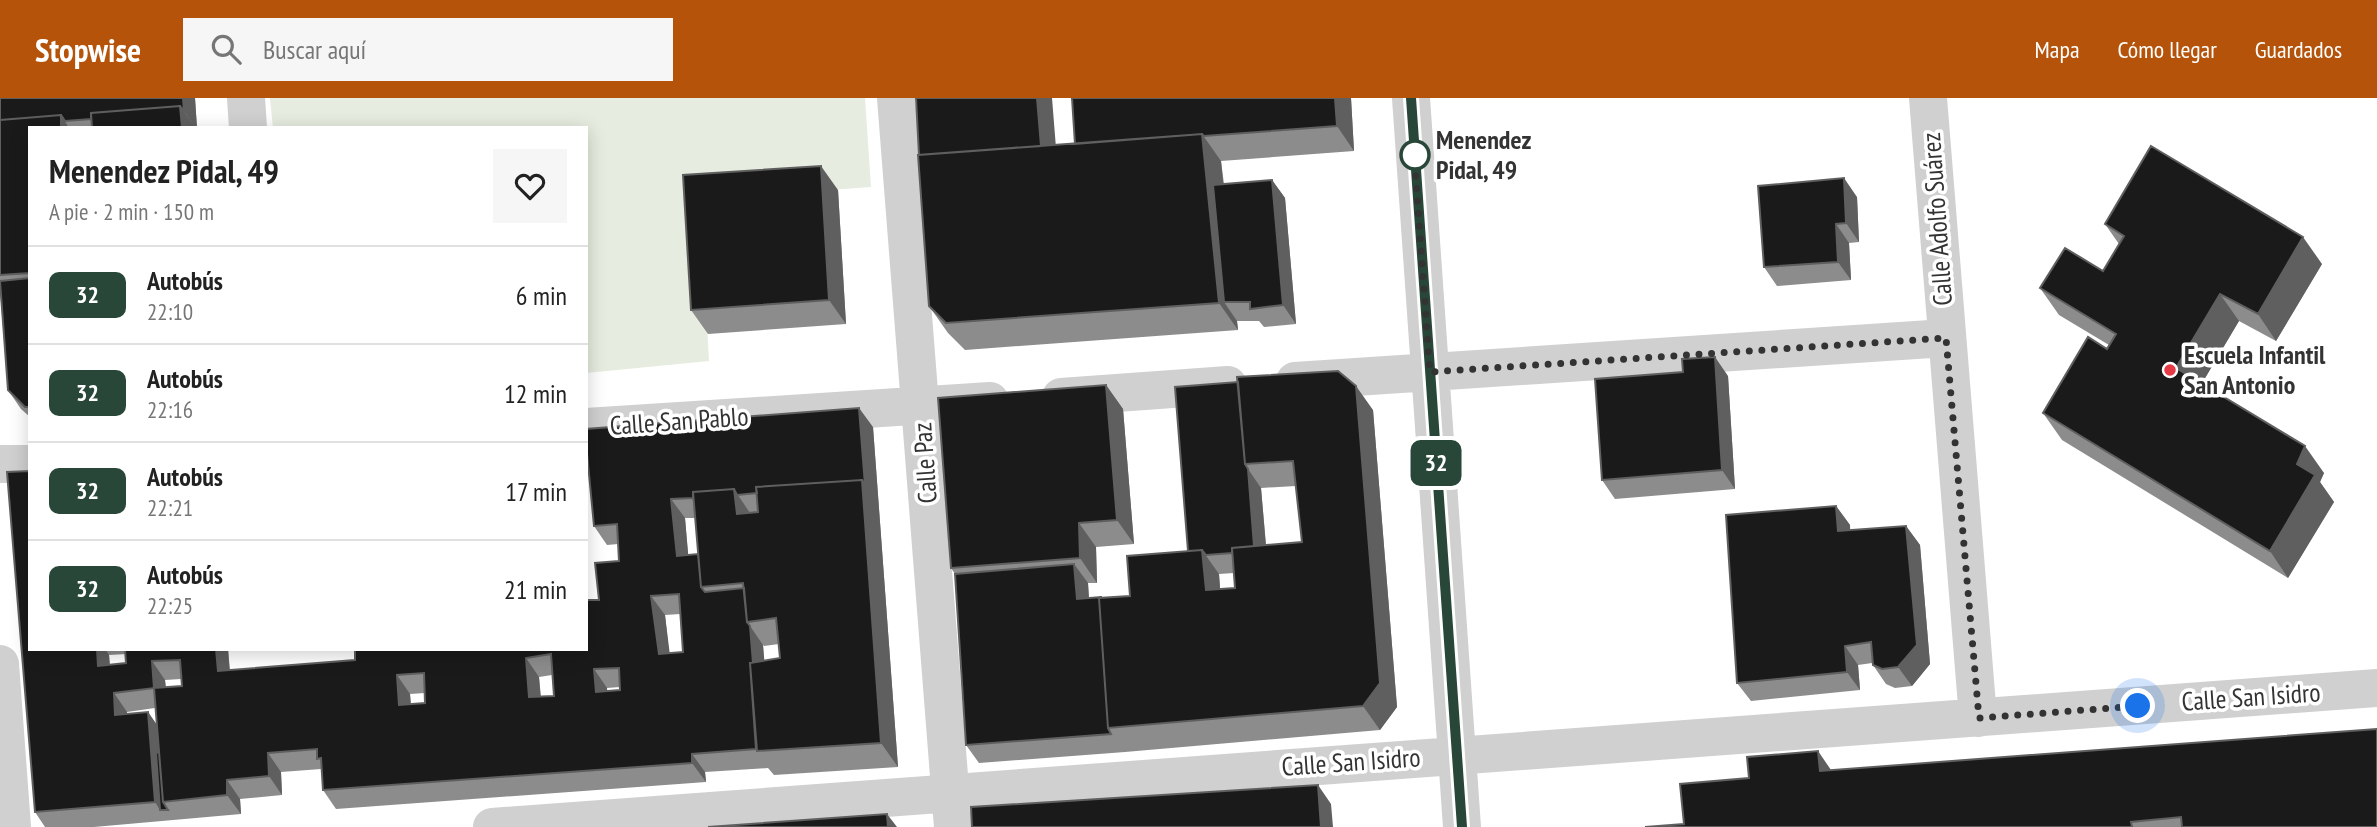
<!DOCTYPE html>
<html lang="es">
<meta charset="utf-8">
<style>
body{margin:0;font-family:"PT Sans Narrow",sans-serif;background:#f6f6f6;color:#222;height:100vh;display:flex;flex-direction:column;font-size:26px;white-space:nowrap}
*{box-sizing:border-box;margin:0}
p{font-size:23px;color:#767676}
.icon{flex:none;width:38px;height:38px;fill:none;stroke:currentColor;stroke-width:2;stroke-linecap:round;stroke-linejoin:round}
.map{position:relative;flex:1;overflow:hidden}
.drawer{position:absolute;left:28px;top:28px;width:560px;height:525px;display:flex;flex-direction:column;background:#fff;border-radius:0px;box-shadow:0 4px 18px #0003}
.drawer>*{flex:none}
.badge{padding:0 14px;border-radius:10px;font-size:24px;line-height:46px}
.you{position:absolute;width:35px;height:35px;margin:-18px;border:5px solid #fff;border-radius:50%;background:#1a73e8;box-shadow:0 0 0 10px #1a73e833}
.map>.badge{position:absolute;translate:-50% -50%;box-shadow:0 0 0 4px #fff}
.round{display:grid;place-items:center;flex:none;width:74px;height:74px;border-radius:0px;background:#f6f6f6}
.headline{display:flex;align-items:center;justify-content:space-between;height:119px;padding:0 21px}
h1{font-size:33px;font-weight:600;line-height:52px}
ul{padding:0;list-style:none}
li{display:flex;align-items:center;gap:21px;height:98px;padding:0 21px;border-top:2px solid #e0e0e0}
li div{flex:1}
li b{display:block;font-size:26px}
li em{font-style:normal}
li .badge{min-width:77px;font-weight:700;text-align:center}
header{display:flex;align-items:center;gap:42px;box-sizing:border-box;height:98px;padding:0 35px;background:#b45309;color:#fff}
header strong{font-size:33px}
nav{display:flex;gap:38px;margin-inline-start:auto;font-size:24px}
.search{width:490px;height:63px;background:#f6f6f6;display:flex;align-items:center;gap:18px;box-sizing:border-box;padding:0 24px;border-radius:0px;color:#767676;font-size:26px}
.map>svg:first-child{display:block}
</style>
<header>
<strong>Stopwise</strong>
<div class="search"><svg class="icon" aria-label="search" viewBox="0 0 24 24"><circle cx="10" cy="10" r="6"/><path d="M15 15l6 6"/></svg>Buscar aquí</div>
<nav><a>Mapa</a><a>Cómo llegar</a><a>Guardados</a></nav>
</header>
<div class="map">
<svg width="2377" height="729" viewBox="0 0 2377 729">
<rect width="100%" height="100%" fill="#fff"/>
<!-- green -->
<path fill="#e6ecdf" d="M270 0H865L871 89 700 101 709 263 586 275V30H273Z"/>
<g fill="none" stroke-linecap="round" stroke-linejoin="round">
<!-- street -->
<path stroke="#d0d0d0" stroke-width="38" d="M246 0 248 30
M896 0 953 729
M1411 0 1462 729
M1928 0 1978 620
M1295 283 1946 240
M1061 299 1228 287
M586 329 990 303
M0 366H30
M0 566 12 729
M492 729 2377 590"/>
</g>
<!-- wall -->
<path fill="#8c8c8c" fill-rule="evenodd" d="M0 0H195L197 30H30V319L21 311 8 292 0 193Z
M1072 0H1351L1354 53 1221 63 1224 86 1272 82 1285 100 1296 226 1264 229 1259 223H1237L1238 232 965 252 948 235 929 208 919 57 1075 46Z
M838 92 846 226 708 236 691 212Z
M1857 99 1859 144 1849 145 1851 182 1777 188 1764 169Z
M2105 126 2322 166 2276 243 2239 223 2202 285 2324 375 2320 384 2334 404 2288 480 2062 342 2043 315 2109 247 2059 217 2040 190 2103 173 2119 146Z
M1728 278 1735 391 1615 401 1602 382Z
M1106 287 1123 311 1134 446 1096 449 1097 485H1088L1089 500 1130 498 1188 453 1175 289 1373 312 1397 609 1380 632 1125 654 979 665 966 647 955 476 951 470ZM1296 388 1302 444 1266 447 1261 390ZM1234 475 1235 490 1220 491 1219 476Z
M873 329 898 669 774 677 768 670 705 674 706 684 336 711 323 692 321 671 281 674 282 697 240 701 241 716 94 729H45L35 714 30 551H228L230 572 586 551 599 502 619 463 618 446 607 447 594 428ZM685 420H695L698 456 688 457ZM680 516 683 554 669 555 665 517ZM779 546 780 560 764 563 763 547 764 548ZM126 556V565L110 567 109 557ZM552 577 554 598 541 599 539 579ZM181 581 182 588 166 589 165 582ZM620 589V592L607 593V590ZM425 595V605L411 606 410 596ZM155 610 157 627 148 614 127 616V614Z
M1836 408 1850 427V433L1906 428 1920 447 1930 566 1912 588 1895 590 1886 586 1873 567 1872 565 1858 567 1860 592 1751 603 1737 585Z
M1832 673 2377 729H1645L1684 726Z"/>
<!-- shaded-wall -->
<path fill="#5f5f5f" d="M183 0H195L197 30H196L184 13Z
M1037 0H1052L1058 75 1041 50Z
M1335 0H1351L1354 53 1337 28Z
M180 8 196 30H182Z
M61 17 69 30H61Z
M1202 36 1221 63 1235 204H1224L1237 223 1238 232 1219 205Z
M821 68 838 92 846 226 829 202Z
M1844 80 1857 99 1859 144 1846 125Z
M1272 82 1285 100 1296 226 1283 207Z
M1836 126 1849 145 1851 182 1838 164Z
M2303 139 2322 166 2276 243 2258 216Z
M2220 196 2239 223 2195 297 2176 270Z
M1715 259 1728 278 1735 391 1722 372Z
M1106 287 1123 311 1134 446 1117 422Z
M1356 288 1373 312 1397 609 1380 632 1363 608Z
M859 310 873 329 898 669 881 645 862 382Z
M2305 348 2324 375 2320 384 2334 404 2288 480 2270 453 2297 366Z
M1248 371 1261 390 1268 472 1255 453Z
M734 391 750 415 737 416Z
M671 401 685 420 690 477 677 458Z
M1836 408 1850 427 1851 452 1838 433Z
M1079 425 1096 449 1097 485 1080 460Z
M1906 428 1920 447 1930 566 1912 588 1898 569Z
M1202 452 1219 476 1222 516 1206 492Z
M1074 466 1088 485 1090 520 1077 501Z
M651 498 665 517 672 574 659 556Z
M750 528 763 547 772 652 760 650Z
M1845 548 1858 567 1860 592 1847 574Z
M97 551H105L109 557 111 587 98 568Z
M216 551H228L231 592 218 573Z
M526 560 539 579 542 618 529 599Z
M152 563 165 582 167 608 154 590Z
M594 571 607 590 609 613 596 594Z
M397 577 410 596 412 626 399 607Z
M114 595 127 614 128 636 115 617Z
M148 614 161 633 163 704 160 712 155 704Z
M1818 653 1831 672 1833 692 1820 673Z
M268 655 281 674 282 697 269 678Z
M692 656 705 674 706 684 692 665Z
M227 682 240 701 241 716 227 697Z
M1318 687 1331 706 1333 729H1321Z
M887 716 897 729H888Z"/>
<!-- building -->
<path fill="#1a1a1a" stroke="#5f5f5f" stroke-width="2" fill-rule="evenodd" d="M0 0H183L184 13 180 8 91 15V21L65 23 61 17 0 22Z
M916 0H1037L1041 48 919 57Z
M1072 0H1335L1337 28 1204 38 1202 36 1075 46Z
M180 8 182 30H92L91 15Z
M61 17V30H30V175L0 177V22Z
M1202 36 1219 205 946 225 929 208 918 57Z
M2151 48 2303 139 2258 216 2220 196 2176 270 2305 348 2297 366 2315 377 2270 453 2043 315 2088 239 2107 251 2116 236 2040 190 2065 150 2103 173 2124 138 2105 126Z
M821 68 829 202 691 212 683 77Z
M1844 80 1846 125 1836 126 1838 164 1764 169 1758 88Z
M1272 82 1283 207 1250 211V204H1224L1213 87Z
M30 180V309H25L8 292 0 183Z
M1715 259 1722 372 1602 382 1595 281 1683 274 1682 261Z
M1338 273 1356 288 1380 585 1363 608 1108 630 1099 500 1130 498 1127 458 1202 452 1206 492 1235 490 1232 450 1302 444 1293 363 1245 366 1237 279Z
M1238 284 1245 366 1248 371 1254 448 1232 450V455L1206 457 1202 452 1188 453 1175 289Z
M1106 287 1117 422 1079 425 1080 460 951 470 938 300Z
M859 310 865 387 862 382 756 389 757 395 737 397 734 391 693 394V400L671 401 677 458 698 456 701 489 705 494 744 490 747 524 750 528 753 565H750L756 651 692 656V665L323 692 321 660 317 661V651L268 655 269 678 227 682V697L163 704 154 590 114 595 115 617 148 614 155 704 35 714 7 374 30 373V551H97L98 568 126 565 125 551H216L218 573 355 562V551H586V502H599L595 465 619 463 617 426 594 428 586 345V331ZM679 496 683 554 659 556 651 498ZM551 556 554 598 529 599 526 560ZM180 562 182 588 154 590 152 563ZM619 570 620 592 596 594 594 571ZM424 575 425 605 399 607 397 577Z
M862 382 881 645 757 653 750 565 780 560 776 520 747 524 743 485 701 489 693 394 734 391 737 416 758 414 756 389Z
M1836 408 1838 433 1906 428 1917 547 1898 569 1882 571 1873 567 1871 544 1845 548 1847 574 1737 585 1726 417Z
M1074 466 1077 501 1102 499 1099 500 1108 630 1111 636 966 647 955 476Z
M2377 631V729H2182L2181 719 2131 724 2132 729H1645L1684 726 1680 686 1749 680 1747 659 1818 653 1820 673Z
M159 654 163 704 168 712H160L156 655Z
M1318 687 1321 729H972L971 709Z
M887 716 888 729H708Z"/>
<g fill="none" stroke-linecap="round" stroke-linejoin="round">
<defs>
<path id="line" d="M1411 0 1462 729"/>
</defs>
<!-- line casing -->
<use href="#line" stroke="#fff" stroke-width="16"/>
<!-- line -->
<use href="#line" stroke="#294738" stroke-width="10"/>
<!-- walk -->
<path stroke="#333" stroke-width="7" stroke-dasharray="0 12.6" d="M1415 57 1414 55 1430 274 1946 240 1979 620 2138 608"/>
</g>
<!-- markers -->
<circle fill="#fff" stroke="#294738" stroke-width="3.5" cx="1415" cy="57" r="14"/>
<circle fill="#e63946" stroke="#fff" stroke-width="2.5" cx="2170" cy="272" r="7"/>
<g text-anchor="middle" stroke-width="7" stroke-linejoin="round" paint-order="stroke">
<!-- stop labels -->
<g font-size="26" font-weight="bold" fill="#333" stroke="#fff" text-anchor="start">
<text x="1436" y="51">Menendez<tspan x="1436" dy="30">Pidal, 49</tspan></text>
</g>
<!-- street labels -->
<g font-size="26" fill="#333" stroke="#fff">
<text transform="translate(1937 121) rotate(-94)" y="9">Calle Adolfo Suárez</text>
<text transform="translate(679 323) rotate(-4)" y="9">Calle San Pablo</text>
<text transform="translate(925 365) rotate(-94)" y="9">Calle Paz</text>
<text transform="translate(2251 599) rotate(-4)" y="9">Calle San Isidro</text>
<text transform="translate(1351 664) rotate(-4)" y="9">Calle San Isidro</text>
</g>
<!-- poi labels -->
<g font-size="26" font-weight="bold" fill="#333" stroke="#fff" text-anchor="start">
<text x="2184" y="266">Escuela Infantil<tspan x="2184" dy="30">San Antonio</tspan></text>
</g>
</g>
</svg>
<div class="you" style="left:2138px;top:608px"></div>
<b class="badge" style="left:1436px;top:365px;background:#294738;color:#fff">32</b>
<section class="drawer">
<div class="headline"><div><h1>Menendez Pidal, 49</h1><p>A pie · 2 min · 150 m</p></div><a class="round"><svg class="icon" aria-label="heart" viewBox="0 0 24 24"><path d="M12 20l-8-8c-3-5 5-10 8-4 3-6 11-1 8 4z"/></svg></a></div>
<ul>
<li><span class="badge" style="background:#294738;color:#fff">32</span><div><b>Autobús</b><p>22:10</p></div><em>6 min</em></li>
<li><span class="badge" style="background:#294738;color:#fff">32</span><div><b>Autobús</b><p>22:16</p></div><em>12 min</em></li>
<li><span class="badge" style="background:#294738;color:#fff">32</span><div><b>Autobús</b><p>22:21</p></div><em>17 min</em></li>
<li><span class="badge" style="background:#294738;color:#fff">32</span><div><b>Autobús</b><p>22:25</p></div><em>21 min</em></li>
</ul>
</section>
</div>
